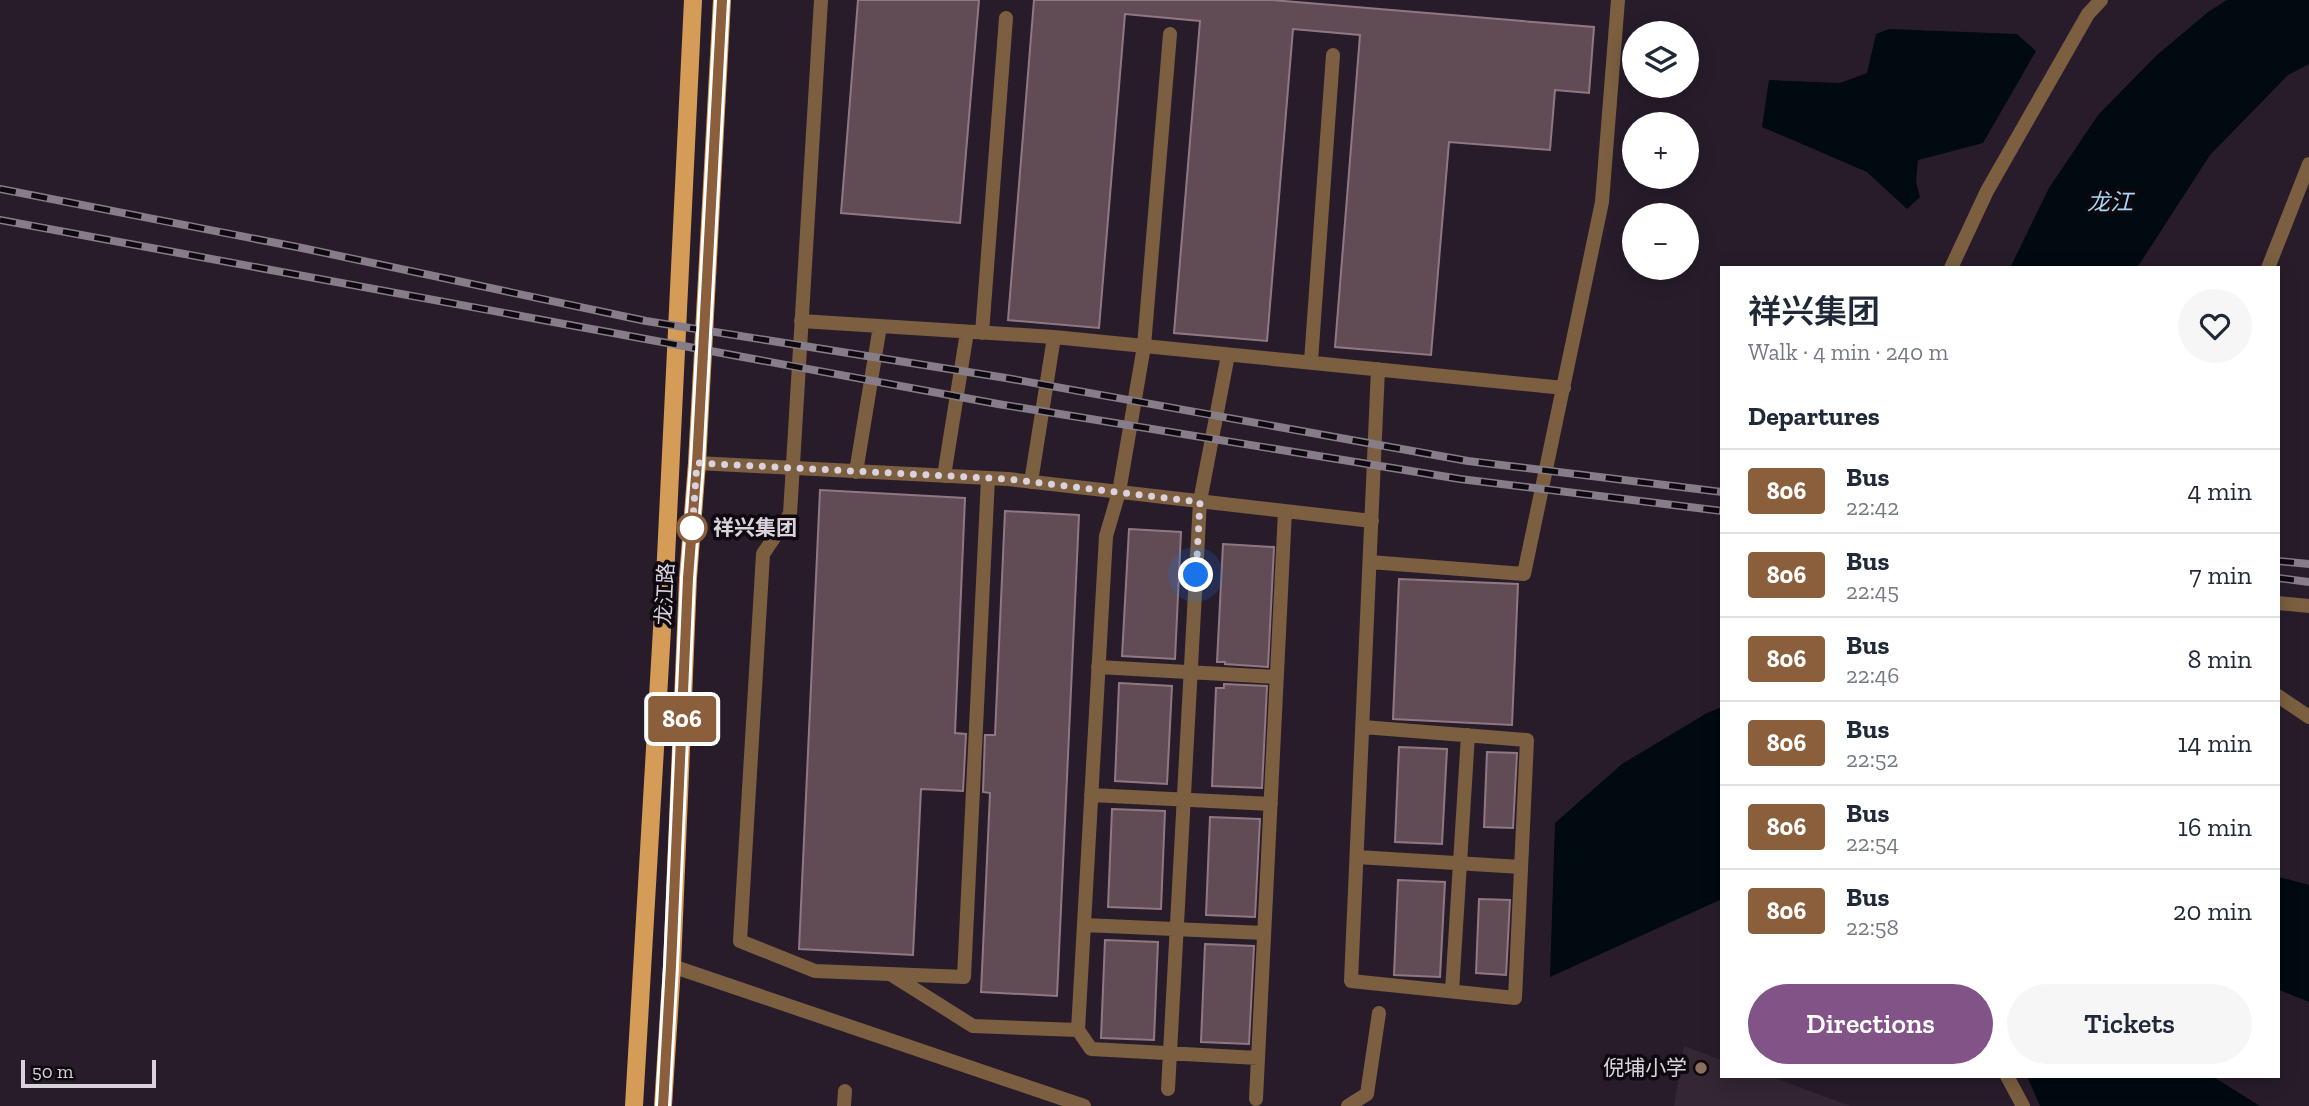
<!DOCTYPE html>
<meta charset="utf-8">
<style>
body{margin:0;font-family:"Zilla Slab","Noto Sans SC",serif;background:#f6f6f7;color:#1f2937;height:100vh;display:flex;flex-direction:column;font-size:26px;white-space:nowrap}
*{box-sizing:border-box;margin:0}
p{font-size:23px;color:#747a83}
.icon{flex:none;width:38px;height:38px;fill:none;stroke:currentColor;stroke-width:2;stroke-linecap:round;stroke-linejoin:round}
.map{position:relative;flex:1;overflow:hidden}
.details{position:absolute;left:1720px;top:266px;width:560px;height:812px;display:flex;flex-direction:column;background:#fff;border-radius:0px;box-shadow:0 4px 18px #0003}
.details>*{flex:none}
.badge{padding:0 14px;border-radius:5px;font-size:24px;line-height:46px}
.fabs{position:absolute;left:1622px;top:21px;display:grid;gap:14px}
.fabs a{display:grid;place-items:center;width:77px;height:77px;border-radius:50%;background:#fff;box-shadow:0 4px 18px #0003;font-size:35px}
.scale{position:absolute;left:21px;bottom:18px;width:135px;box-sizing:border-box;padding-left:7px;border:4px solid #d9d1db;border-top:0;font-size:19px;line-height:24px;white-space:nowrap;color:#d9d1db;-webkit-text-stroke:5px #0e090f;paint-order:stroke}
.you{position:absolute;width:35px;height:35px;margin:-18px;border:5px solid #fff;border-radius:50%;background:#1a73e8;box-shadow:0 0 0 10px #1a73e833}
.map>.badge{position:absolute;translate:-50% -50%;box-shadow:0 0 0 4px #fff}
h2{padding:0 28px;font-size:26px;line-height:63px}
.round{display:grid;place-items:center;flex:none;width:74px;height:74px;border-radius:37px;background:#f6f6f7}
.headline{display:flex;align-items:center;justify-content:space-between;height:119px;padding:0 28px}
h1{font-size:33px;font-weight:600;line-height:52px}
.action{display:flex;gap:14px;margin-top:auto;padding:14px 28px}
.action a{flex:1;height:80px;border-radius:42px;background:#825386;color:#fff;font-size:28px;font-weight:600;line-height:80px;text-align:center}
.action a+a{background:#f6f6f7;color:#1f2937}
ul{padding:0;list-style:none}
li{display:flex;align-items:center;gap:21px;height:84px;padding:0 28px;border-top:2px solid #e0e1e3}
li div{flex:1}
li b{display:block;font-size:26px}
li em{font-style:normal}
li .badge{min-width:77px;font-weight:700;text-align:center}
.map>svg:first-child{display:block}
</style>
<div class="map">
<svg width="2309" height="1106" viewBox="0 0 2309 1106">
<rect width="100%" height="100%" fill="#281c2b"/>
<!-- education -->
<path fill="#342633" d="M1684 1046 1722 1060V1076H1768L1851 1106H1674Z"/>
<!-- water -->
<path fill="#010911" d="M2227 0H2309V64L2288 75 2210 155 2137 268H2010L2049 188 2098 115 2157 55 2208 12Z
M1889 29 2017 34 2036 51 1983 143 1918 160 1916 182 1920 197 1907 209 1867 172 1762 127 1769 80 1840 83 1867 73 1876 34Z
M1722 707V899L1550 977 1555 823 1622 764 1707 713Z
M2279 877 2309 885V1002L2279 990Z
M2027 1076H2212L2260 1106H2040Z"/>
<!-- building -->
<path fill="#614b54" stroke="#907882" stroke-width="2" d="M858 0H979L960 223 841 213Z
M1034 0H1272L1594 27 1589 93 1555 90 1550 150 1449 142 1431 355 1335 347 1360 35 1293 29 1267 341 1174 333 1200 21 1125 14 1099 328 1008 320Z
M820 490 965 498 955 733 966 734 963 791 921 789 913 955 799 949Z
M1005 511 1079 515 1057 996 981 992 990 793 983 792 985 735H995Z
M1129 529 1181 532 1175 659 1122 656Z
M1223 544 1274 547 1268 667 1225 664V662H1217Z
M1399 579 1518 584 1512 725 1393 719Z
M1119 683 1172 686 1167 784 1115 781Z
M1224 684 1267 686 1262 788 1212 786 1216 688H1224Z
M1399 747 1447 749 1442 844 1395 842Z
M1487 752 1517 753 1513 828 1484 827Z
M1112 809 1165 811 1161 909 1108 907Z
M1210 817 1260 819 1255 917 1206 915Z
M1398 880 1445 882 1440 977 1394 975Z
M1479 899 1510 900 1506 975 1476 973Z
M1105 940 1158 942 1154 1040 1101 1038Z
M1205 944 1254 946 1249 1044 1201 1042Z"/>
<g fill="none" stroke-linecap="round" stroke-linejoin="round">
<!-- street -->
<path stroke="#7b5f40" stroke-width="14" d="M821 0 790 514 763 554 740 941 815 971 964 977 988 478
M1951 268 1987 191 2088 14 2101 0
M2268 268 2309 164
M801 321 1054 337 1564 388
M982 333 1006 18
M1311 361 1333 55
M697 463 1008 479 1372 521
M856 472 880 326
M944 476 967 332
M1031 482 1054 337
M1370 562 1524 574 1602 202 1618 0
M2278 603 2309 606
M1098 667 1277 677
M2278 696 2309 717
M1363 727 1527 740 1515 998 1351 981 1378 369
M1091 795 1271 804
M1357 857 1521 867
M1084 925 1264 933
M672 966 1084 1106
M892 975 973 1026 1078 1030 1091 1049 1258 1058
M1452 991 1468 735
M1078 1030 1106 536 1119 492 1144 346 1170 34
M2007 1076 2023 1106
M1168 1089 1200 501 1228 355
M1256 1099 1285 511
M844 1106 845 1091
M1348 1106 1367 1094 1379 1013"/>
<!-- primary -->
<path stroke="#d59c58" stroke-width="18" d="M634 1106 665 578 693 0
M663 1106 672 966 688 578 697 463 722 0"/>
<defs>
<path id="rail" d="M0 189 302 248 646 321 1006 378 1468 461 1722 492
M0 220 998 404 1460 479 1722 511
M2278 561 2309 564
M2278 578 2309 582"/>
</defs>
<!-- rail casing -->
<use href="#rail" stroke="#877d89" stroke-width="8"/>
<!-- rail -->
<use href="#rail" stroke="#0e090f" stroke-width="5" stroke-dasharray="16" stroke-linecap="butt"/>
</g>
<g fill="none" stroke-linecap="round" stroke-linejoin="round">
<defs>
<path id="line" d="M663 1106 671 966 688 578 697 463 722 0"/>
</defs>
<!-- line casing -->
<use href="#line" stroke="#fff" stroke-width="16"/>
<!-- line -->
<use href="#line" stroke="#8b5e3c" stroke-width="10"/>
<!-- walk -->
<path stroke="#d9d1db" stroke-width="7" stroke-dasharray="0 12.6" d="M692 528V532L697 463 1007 479 1200 502 1196 575"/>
</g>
<!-- markers -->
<circle fill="#fff" stroke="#8b5e3c" stroke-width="3.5" cx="692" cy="528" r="14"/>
<circle fill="#8d6e63" stroke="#0e090f" stroke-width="2.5" cx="1701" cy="1068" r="7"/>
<g text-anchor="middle" stroke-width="7" stroke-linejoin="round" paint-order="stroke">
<!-- stop labels -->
<g font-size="21" font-weight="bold" fill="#d9d1db" stroke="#0e090f" text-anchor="start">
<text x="713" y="535">祥兴集团</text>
</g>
<!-- street labels -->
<g font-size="21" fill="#d9d1db" stroke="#0e090f">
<text transform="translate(665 594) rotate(-87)" y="7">龙江路</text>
</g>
<!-- poi labels -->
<g font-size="21" fill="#d9d1db" stroke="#0e090f" text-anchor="end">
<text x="1687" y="1075">倪埔小学</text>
</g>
<!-- water labels -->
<g font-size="23" font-style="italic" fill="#a9d6f5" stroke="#0e090f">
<text x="2110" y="210">龙江</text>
</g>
</g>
</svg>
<div class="fabs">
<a><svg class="icon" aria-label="layers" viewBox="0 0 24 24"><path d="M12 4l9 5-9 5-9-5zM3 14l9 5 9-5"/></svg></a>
<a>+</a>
<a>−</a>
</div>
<div class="scale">50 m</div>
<div class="you" style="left:1196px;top:575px"></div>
<b class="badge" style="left:682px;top:719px;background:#8b5e3c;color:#fff">806</b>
<section class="details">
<div class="headline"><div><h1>祥兴集团</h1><p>Walk · 4 min · 240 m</p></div><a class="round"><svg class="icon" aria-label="heart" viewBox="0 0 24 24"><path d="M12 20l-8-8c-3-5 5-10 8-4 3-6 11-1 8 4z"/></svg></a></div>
<h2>Departures</h2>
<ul>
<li><span class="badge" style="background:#8b5e3c;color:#fff">806</span><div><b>Bus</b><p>22:42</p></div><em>4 min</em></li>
<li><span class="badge" style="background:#8b5e3c;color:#fff">806</span><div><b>Bus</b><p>22:45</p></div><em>7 min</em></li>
<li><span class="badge" style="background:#8b5e3c;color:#fff">806</span><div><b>Bus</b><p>22:46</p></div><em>8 min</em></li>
<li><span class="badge" style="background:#8b5e3c;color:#fff">806</span><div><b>Bus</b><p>22:52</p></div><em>14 min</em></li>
<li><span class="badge" style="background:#8b5e3c;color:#fff">806</span><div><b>Bus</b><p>22:54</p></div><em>16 min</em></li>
<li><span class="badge" style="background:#8b5e3c;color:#fff">806</span><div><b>Bus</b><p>22:58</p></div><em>20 min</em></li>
</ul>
<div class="action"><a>Directions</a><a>Tickets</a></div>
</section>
</div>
